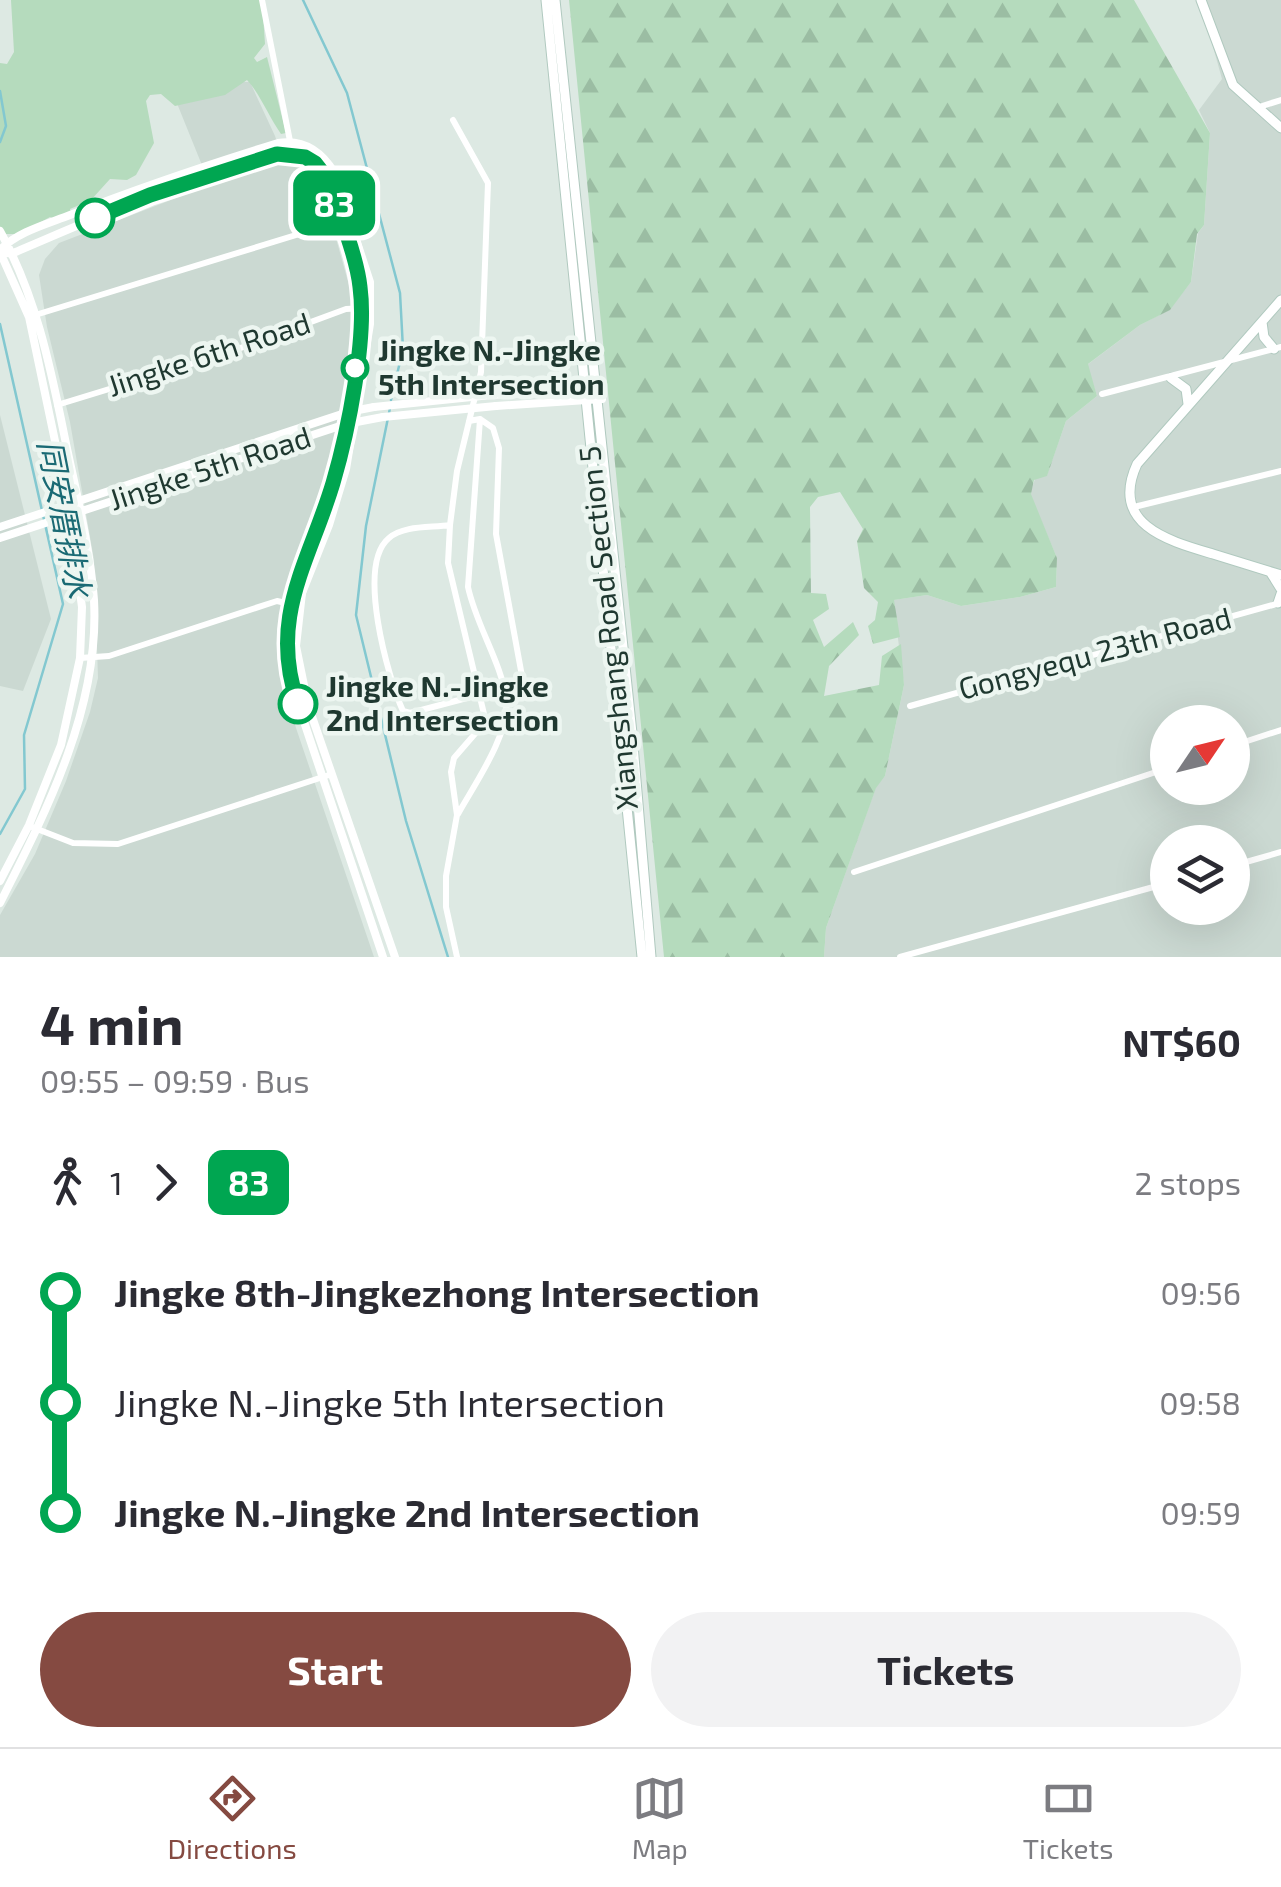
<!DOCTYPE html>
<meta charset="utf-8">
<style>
body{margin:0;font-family:"Exo 2","Noto Sans TC",sans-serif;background:#f2f2f3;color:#2b2b33;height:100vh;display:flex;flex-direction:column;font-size:38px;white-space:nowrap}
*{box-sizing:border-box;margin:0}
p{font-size:32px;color:#7c7c81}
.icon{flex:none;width:55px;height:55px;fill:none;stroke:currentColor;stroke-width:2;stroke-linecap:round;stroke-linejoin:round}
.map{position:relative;height:957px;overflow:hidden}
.panel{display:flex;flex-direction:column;background:#fff;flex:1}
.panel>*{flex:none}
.badge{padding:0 20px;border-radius:15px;font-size:35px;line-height:65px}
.needle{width:65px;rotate:55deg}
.fabs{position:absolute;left:1150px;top:705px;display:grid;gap:20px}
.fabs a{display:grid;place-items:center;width:100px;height:100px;border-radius:50%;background:#fff;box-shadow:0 10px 40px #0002;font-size:50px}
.map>.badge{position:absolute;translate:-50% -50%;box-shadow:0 0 0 5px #fff}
.legs{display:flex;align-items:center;gap:15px;height:110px;padding:0 40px;font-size:32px}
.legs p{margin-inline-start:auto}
.headline{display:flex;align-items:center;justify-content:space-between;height:170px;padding:0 40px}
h1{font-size:55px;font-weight:700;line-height:75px}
.primary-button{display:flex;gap:20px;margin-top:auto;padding:20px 40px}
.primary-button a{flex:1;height:115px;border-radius:60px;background:#854a41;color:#fff;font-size:40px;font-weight:700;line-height:115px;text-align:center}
.primary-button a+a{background:#f2f2f3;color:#2b2b33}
ul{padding:0 40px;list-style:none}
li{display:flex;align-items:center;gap:35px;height:110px;font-size:38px}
li i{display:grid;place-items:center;width:15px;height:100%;margin:0 12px;background:currentColor}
li i::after{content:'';width:25px;height:25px;margin:-12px;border:8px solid;border-radius:50%;background:#fff}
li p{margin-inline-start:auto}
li:first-child i{background:linear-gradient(#0000 50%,currentColor 0)}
li:last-child i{background:linear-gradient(currentColor 50%,#0000 0)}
.menu{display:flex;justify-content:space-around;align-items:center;height:140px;border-top:2px solid #e1e1e2;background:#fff;font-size:28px;color:#7c7c81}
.menu a{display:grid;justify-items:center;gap:5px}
.menu .on{color:#854a41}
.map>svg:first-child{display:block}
</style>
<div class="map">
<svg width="1281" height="957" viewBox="0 0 1281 957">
<defs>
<pattern id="forest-firs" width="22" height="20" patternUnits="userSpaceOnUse" patternTransform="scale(2.5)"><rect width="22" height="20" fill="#b5dbbd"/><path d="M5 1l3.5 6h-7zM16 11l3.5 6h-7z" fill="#9bbda3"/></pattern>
</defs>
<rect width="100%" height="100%" fill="#dde9e3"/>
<!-- built -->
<path fill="#cbd9d2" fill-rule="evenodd" d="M1200 0H1281V957H824L826 928 876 787 885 776 904 685 893 600 927 595 961 606 1020 597 1056 587 1057 558 1030 494 1035 479 1047 475 1066 421 1097 396 1087 365 1140 325 1169 310 1191 282 1198 233 1204 225 1210 133 1199 110 1222 79ZM1168 722H1232V788H1168ZM1168 842H1232V908H1168Z
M234 82H250L275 136 284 162 298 166 322 188 352 296 353 335 340 413 325 482 287 590 279 653 282 676 296 728 374 957H0V915L35 854 66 781 90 712 98 678 94 560 70 422 47 327 39 275 45 259 59 243 210 185 174 96Z
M0 415 51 619 23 691 0 686Z"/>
<!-- grass -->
<path fill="#b5dbbd" d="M11 0H262L265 44 254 58 257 62 267 57 286 133 281 134C269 117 260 94 247 80L225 95 175 106 161 94 150 95 146 101 154 143 136 175 127 180 110 179 91 200 70 209 72 216 59 221 50 217 19 234H6L0 228V63L7 64 14 52Z"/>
<!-- forest -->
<path fill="url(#forest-firs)" d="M569 0H1134L1210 133 1204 225 1197 234 1191 282 1170 310 1140 325 1088 364 1097 396 1066 421 1047 476 1034 480 1031 494 1057 558 1056 587 1020 597 961 606 927 595 894 600 900 637 873 644 868 626 875 620 878 602 864 588 857 541 863 529 840 492 818 497 810 507 811 593 826 594 829 609 813 620 824 647 853 622 859 635 829 666 824 696 879 685 882 656 901 644 904 685 885 776 876 788 826 928 824 957H664Z"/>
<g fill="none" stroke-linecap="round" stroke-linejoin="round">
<!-- stream -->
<path stroke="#83c8d0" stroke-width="2.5" d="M303 0 347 93 400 293 403 349 391 400
M0 91 6 126 0 142
M0 324 63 604 24 735 25 789 0 834
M390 408 366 526 356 615 406 821 448 957"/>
<defs>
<path id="secondary" d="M546 0 642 957
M555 0 632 733 651 957
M1201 0 1233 85 1281 128
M1281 300 1137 464C1109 525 1169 541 1213 554 1236 561 1258 568 1281 575
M1262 322 1264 337 1274 349
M1171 378 1186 389 1188 404
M1271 573 1281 589
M1278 603 1281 594"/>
</defs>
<!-- secondary casing -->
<use href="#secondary" stroke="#b0c9bf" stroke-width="11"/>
<!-- minor -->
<path stroke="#fff" stroke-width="6" d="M262 0 290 141
M1259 107 1281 100
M453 120 488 183 481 372 457 471 450 525C431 528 404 525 389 538 356 565 388 678 403 711L410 713 482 694
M32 316 345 220
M1102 394 1281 347
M57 405 227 353 346 309 364 308
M469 421 480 419 493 428 499 448 496 534 524 687 507 702
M1134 507 1281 471
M450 525 448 563 484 714 480 728 454 758 451 772 457 815 446 876V907L457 957
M80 658 109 656 277 601 295 605
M910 706 1280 603
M1232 746 1281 730
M458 814C474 785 511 733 506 699 502 664 476 625 468 587L480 419
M32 827 73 843 118 844 332 774
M1232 866 1281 852
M854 872 1168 768
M900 957 1168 883"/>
<!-- tertiary -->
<path stroke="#fff" stroke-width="8" d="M0 231C35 294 50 364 64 434 75 488 90 545 94 600 100 707 47 810 0 903
M0 250C17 232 47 224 70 215 138 188 207 165 278 143 303 139 321 151 334 172L370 282V324L346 469 329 525 302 593 296 646 308 705 395 957
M0 251 11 254C57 235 266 140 303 156 330 167 334 203 342 227 348 246 356 266 360 285 368 334 347 439 332 487 307 564 276 607 294 692L383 957
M0 252 29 317 68 503 82 607 80 658 61 745 29 825 0 881
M491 395 601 388
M496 406 602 399
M0 527 348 412 374 407
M0 538 346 424 383 417"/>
<!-- secondary -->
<use href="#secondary" stroke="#fff" stroke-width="9"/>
<!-- tertiary-bridge -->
<path stroke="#fff" stroke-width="8" d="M374 407 491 395
M383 417 496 406"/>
</g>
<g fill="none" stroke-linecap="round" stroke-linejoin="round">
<defs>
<path id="line-1" d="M95 218 150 195 277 154 305 157 315 163 326 177C337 206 357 257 360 287 367 339 348 432 333 483 309 563 268 617 298 704"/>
</defs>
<!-- line-1 casing -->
<use href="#line-1" stroke="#fff" stroke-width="22"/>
<!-- line-1 -->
<use href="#line-1" stroke="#00a651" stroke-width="15"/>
</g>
<!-- markers -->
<g fill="#fff" stroke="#00a651" stroke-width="5">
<circle cx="95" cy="218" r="18"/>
<circle cx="355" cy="368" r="12"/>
<circle cx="298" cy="704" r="18"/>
</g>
<g text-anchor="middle" stroke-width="9" stroke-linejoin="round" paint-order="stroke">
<!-- stop labels -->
<g font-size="30" font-weight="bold" fill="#1f3830" stroke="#edf6f1" text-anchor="start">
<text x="378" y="361">Jingke N.-Jingke<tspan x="378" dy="34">5th Intersection</tspan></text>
<text x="326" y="697">Jingke N.-Jingke<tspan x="326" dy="34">2nd Intersection</tspan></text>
</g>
<!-- street labels -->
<g font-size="30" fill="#1f3830" stroke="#edf6f1">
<text transform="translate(209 355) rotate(-18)" y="10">Jingke 6th Road</text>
<text transform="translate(210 469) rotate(-18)" y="10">Jingke 5th Road</text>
<text transform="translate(609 628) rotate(-96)" y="10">Xiangshang Road Section 5</text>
<text transform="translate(1095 654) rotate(-15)" y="10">Gongyequ 23th Road</text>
</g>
<!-- water labels -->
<g font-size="32" font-style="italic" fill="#1a6a74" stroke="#edf6f1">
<text transform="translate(64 519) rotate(79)" y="11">同安厝排水</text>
</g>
</g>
</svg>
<div class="fabs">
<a><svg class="needle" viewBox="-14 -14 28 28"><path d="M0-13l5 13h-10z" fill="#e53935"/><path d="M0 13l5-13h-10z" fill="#7c7c81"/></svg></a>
<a><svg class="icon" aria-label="layers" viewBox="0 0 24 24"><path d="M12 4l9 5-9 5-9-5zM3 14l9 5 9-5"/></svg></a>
</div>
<b class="badge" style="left:334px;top:203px;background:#00a651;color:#fff">83</b>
</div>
<section class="panel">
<div class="headline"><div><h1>4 min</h1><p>09:55 – 09:59 · Bus</p></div><b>NT$60</b></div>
<div class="legs"><svg class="icon" aria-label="walk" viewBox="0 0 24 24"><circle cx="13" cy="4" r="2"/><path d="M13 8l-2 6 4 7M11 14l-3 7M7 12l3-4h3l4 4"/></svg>1<svg class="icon" aria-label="forward" viewBox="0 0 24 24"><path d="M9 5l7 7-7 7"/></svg><b class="badge" style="background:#00a651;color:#fff">83</b><p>2 stops</p></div>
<ul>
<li><i style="color:#00a651"></i><b>Jingke 8th-Jingkezhong Intersection</b><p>09:56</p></li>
<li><i style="color:#00a651"></i><span>Jingke N.-Jingke 5th Intersection</span><p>09:58</p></li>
<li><i style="color:#00a651"></i><b>Jingke N.-Jingke 2nd Intersection</b><p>09:59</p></li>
</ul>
<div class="primary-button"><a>Start</a><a>Tickets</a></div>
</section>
<nav class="menu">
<a class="on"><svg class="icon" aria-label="directions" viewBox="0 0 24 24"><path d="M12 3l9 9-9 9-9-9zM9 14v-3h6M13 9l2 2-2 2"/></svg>Directions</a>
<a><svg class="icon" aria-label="map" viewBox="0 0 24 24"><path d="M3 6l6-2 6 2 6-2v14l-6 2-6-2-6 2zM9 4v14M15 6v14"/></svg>Map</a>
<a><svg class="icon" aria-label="tickets" viewBox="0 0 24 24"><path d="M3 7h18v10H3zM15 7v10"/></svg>Tickets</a>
</nav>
